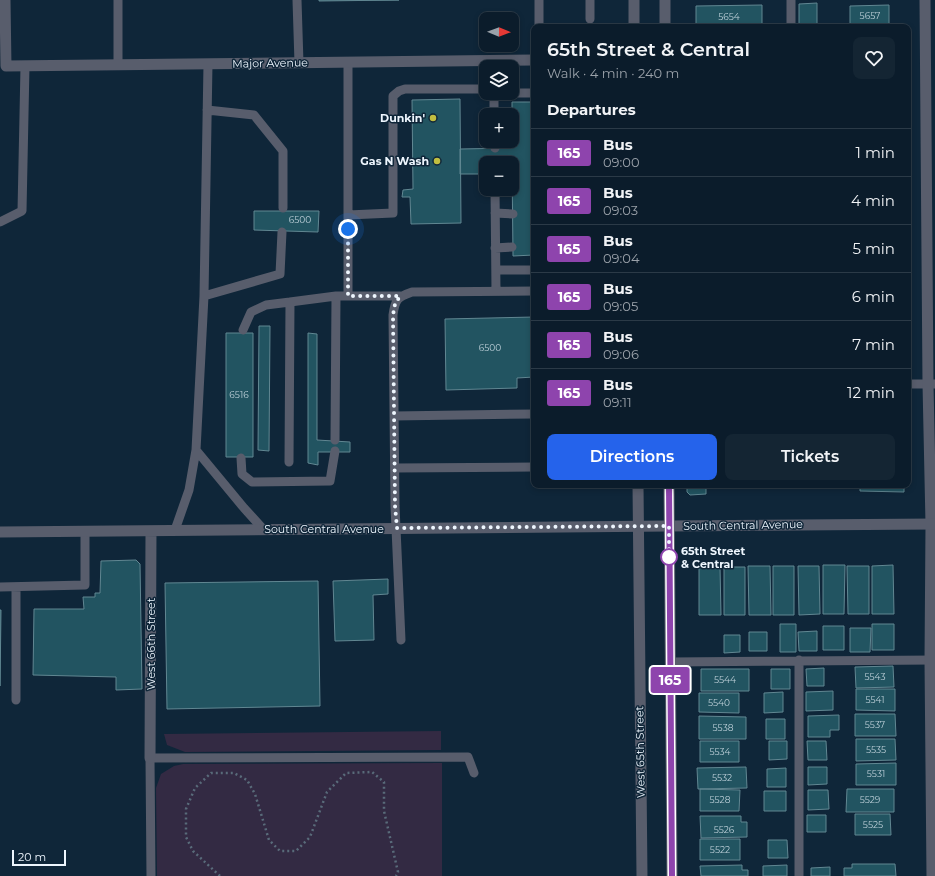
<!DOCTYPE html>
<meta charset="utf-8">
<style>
body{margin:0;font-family:Montserrat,sans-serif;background:#142533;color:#f1f3f6;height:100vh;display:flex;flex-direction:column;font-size:15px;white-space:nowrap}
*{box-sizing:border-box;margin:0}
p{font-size:13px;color:#9aa1a9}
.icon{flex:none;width:22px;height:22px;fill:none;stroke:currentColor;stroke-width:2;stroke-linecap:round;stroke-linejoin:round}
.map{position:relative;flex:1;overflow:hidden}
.panel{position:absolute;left:531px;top:24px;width:380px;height:464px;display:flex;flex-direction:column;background:#0b1c2b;border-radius:8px;box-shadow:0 2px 6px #0003,0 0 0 1px #2b3a47}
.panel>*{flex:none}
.badge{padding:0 8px;border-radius:3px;font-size:14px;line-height:26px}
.needle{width:26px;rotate:91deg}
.tools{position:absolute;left:479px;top:12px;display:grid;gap:8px}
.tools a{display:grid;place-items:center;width:40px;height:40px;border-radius:8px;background:#0b1c2b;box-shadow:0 2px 6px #0003,0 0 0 1px #2b3a47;font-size:20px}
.scale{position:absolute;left:12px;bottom:10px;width:54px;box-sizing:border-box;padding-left:4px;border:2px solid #eef6fe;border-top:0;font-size:11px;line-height:14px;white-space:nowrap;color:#eef6fe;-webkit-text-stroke:3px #0f2639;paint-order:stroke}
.you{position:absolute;width:20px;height:20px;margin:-10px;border:3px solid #fff;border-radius:50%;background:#1a73e8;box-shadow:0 0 0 6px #1a73e833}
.map>.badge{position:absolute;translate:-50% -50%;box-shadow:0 0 0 2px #fff}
h2{padding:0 16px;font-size:15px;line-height:36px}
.round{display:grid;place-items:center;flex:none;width:42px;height:42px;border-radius:8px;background:#142533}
.summary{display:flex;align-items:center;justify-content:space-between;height:68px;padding:0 16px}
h1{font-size:19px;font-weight:600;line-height:30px}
.button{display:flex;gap:8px;margin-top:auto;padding:8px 16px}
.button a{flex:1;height:46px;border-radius:8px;background:#2563eb;color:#fff;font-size:16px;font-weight:600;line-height:46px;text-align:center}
.button a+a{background:#142533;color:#f1f3f6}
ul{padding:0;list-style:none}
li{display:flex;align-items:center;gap:12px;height:48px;padding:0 16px;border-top:1px solid #2b3a47}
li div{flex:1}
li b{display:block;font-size:15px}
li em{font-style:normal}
li .badge{min-width:44px;font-weight:700;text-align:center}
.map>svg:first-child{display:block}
</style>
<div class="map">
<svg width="935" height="876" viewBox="0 0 935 876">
<rect width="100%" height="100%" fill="#0f2639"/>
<!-- green -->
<path fill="#332a43" d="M441 731V750L185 752 167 745 164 734Z
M442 763V876H157L156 788 161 774 174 766 183 764Z"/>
<!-- building -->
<path fill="#225461" stroke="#618792" d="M319 0H399L319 1Z
M817 3V24H799V4Z
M762 5V27H696V6Z
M889 5V27H850V6Z
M460 99 461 223 411 224 410 197H402L403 190 413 189 412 100Z
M512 102H534V255L513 256 512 163H486V174H460V149L512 148Z
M254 211H319L318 232 254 230Z
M534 317V377L517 378V388L446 390 445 319Z
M259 326H270L269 451 258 450Z
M226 333H253V457H226Z
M308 333 317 334V440L350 442V452H318V465L308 463Z
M687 485H706V494L690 495 687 492Z
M860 485H904V492L860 491Z
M136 560 140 564 142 689 116 690V677L33 675 34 609H84L83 597H95V593H100L101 561Z
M823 565H845L844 614H823Z
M893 565 894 614H872V566Z
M748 566H770L771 615H749Z
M773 566H794V615H773Z
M798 566H819L820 614 799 615Z
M847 566H869V614H848Z
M699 567H720L721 615H699Z
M724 567H745V615H724Z
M388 579V594L373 595 374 640 335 641 333 581Z
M318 581 320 706 167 709 165 583Z
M0 610H1L0 686Z
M780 624H796V652H780Z
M872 624H894V650H872Z
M823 626H844V650H823Z
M850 628H871L870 652H850Z
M817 631V651H799L798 632Z
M749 632H767V651H749Z
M724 635H740V652L724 653Z
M893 666 894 687 856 688 855 667Z
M824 668V686H807L806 669Z
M701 669H749V691H701Z
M771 669H790V689H771Z
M856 689H895V711L856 710Z
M833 691V710L806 711V692Z
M783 692V712L764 713V693Z
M699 693H739V713L699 712Z
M855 714H895L896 736H855Z
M839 715V730H830V737H808V716Z
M699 716 746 717V739H699Z
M766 719H785V739H766Z
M856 739H895L896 760 856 761Z
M700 741H739V762H700Z
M769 741H787V759L769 760Z
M807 741H826L827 760H808Z
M896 763V785H856V764Z
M746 767 747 788 698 789 697 768Z
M808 767H827V784L808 785Z
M786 768V787H767V769Z
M700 789 740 790 739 811H700Z
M847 789H894V812H846Z
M808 790H828L829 809 808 810Z
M764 791H786V811H764Z
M855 814H890L891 835H855Z
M807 815H826V832H807Z
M700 816H741V822H747V837L701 838Z
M700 839H740V860H700Z
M768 840H787L788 858H768Z
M852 864H895L896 876H844V868H852Z
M742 865V870H748V876H701L700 866Z
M787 865V876H763V866Z
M830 867V876H811V868Z"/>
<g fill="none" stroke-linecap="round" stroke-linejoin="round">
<!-- path -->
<path stroke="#596b7a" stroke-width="2.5" stroke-dasharray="2 3" stroke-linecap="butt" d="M220 876 193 851 186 837V809L195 788 211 773H234L247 780 255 794 269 840 280 851H296L310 837 327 792 346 773 372 772 384 782V811L398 872 396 876"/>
<!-- service -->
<path stroke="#585d6c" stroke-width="9" d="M118 0V65
M297 0 299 63
M539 0V27
M590 0V19
M791 0V27
M494 93H534
M494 93V115
M207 110 254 115 283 151V208
M494 141 495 148
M495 189 496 291
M495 213 513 214
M348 215 393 213V96L399 91 405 89H486
M0 222 22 211 25 66
M495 248 512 247
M496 270H534
M204 296 280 274 282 232
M348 296V62
M243 330 251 312 266 305 290 302
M908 384H935
M394 416 534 414
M335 440 336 296
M196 450 244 508 264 530
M241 458 242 474 252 482 330 481 335 451
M289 462 290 302 336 296H400
M395 468 534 467
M175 530 189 490 196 450 204 296 208 64
M0 587 85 585V531
M16 587V700
M401 640 395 506 393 315C395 300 397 297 412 292L534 291
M670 662 935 660
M151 876 150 758 468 757 474 773
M799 876V660"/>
<!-- minor -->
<path stroke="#585d6c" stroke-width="11" d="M5 0 6 66 534 60
M925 0 928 384 931 524 930 660 932 876
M0 532 669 526
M150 758 151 531"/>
<!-- tertiary -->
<path stroke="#585d6c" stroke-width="11" d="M634 0V27
M665 0V27
M638 485 642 876
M669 485 672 876
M669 526 935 524"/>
</g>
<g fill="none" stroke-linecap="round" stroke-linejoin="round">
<defs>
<path id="line" d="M669 485 672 876"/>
</defs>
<!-- line casing -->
<use href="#line" stroke="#fff" stroke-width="9"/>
<!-- line -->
<use href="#line" stroke="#8e44ad" stroke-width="6"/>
<!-- walk -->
<path stroke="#eef6fe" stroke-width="4" stroke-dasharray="0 7.2" d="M348 229V296H400L395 304 393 315 395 506 397 528 669 526V557"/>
</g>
<!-- markers -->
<g fill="#c1be40" stroke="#0f2639" stroke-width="1.5">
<circle cx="433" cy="118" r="4"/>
<circle cx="437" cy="161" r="4"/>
</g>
<circle fill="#fff" stroke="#8e44ad" stroke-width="2" cx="669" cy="557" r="8"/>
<g text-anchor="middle" stroke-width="3" stroke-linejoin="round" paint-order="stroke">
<!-- number labels -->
<g font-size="9" fill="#bbced7">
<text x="870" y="19">5657</text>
<text x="729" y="20">5654</text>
<text x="300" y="223">6500</text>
<text x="490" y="351">6500</text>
<text x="239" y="398">6516</text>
<text x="875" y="680">5543</text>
<text x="725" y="683">5544</text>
<text x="875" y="703">5541</text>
<text x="719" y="706">5540</text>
<text x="875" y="728">5537</text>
<text x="723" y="731">5538</text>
<text x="876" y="753">5535</text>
<text x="720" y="755">5534</text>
<text x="876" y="777">5531</text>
<text x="722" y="781">5532</text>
<text x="720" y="803">5528</text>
<text x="870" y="803">5529</text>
<text x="873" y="828">5525</text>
<text x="724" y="833">5526</text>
<text x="720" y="853">5522</text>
</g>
<!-- street labels -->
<g font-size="11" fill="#eef6fe" stroke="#0f2639">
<text transform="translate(270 63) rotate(-1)" y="4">Major Avenue</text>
<text transform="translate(743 525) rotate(-1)" y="4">South Central Avenue</text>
<text x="324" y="533">South Central Avenue</text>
<text transform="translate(151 644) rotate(-90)" y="4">West 66th Street</text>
<text transform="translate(640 752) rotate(-91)" y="4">West 65th Street</text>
</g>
<!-- poi labels -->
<g font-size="11" font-weight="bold" fill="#eef6fe" stroke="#0f2639" text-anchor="end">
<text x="425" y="122">Dunkin'</text>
<text x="429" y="165">Gas N Wash</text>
</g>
<!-- stop labels -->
<g font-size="11" font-weight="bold" fill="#eef6fe" stroke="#0f2639" text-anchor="start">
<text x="681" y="555">65th Street<tspan x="681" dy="13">&amp; Central</tspan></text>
</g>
</g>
</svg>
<div class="tools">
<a><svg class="needle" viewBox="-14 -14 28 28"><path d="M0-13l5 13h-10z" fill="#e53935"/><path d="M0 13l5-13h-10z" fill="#9aa1a9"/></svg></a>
<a><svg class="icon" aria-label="layers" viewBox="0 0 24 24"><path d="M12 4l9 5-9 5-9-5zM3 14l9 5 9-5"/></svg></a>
<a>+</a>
<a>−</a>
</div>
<div class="scale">20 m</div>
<div class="you" style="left:348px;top:229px"></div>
<b class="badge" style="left:670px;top:680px;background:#8e44ad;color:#fff">165</b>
<section class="panel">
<div class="summary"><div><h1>65th Street &amp; Central</h1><p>Walk · 4 min · 240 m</p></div><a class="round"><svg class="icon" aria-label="heart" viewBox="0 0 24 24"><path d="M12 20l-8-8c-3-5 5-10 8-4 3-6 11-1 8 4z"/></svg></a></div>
<h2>Departures</h2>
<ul>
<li><span class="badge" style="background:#8e44ad;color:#fff">165</span><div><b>Bus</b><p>09:00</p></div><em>1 min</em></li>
<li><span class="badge" style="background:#8e44ad;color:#fff">165</span><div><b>Bus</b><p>09:03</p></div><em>4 min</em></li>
<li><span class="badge" style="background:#8e44ad;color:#fff">165</span><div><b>Bus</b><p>09:04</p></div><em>5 min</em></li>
<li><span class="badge" style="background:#8e44ad;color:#fff">165</span><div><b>Bus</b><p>09:05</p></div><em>6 min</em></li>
<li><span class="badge" style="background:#8e44ad;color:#fff">165</span><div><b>Bus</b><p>09:06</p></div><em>7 min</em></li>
<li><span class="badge" style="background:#8e44ad;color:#fff">165</span><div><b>Bus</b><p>09:11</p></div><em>12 min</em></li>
</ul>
<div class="button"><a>Directions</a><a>Tickets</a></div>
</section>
</div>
